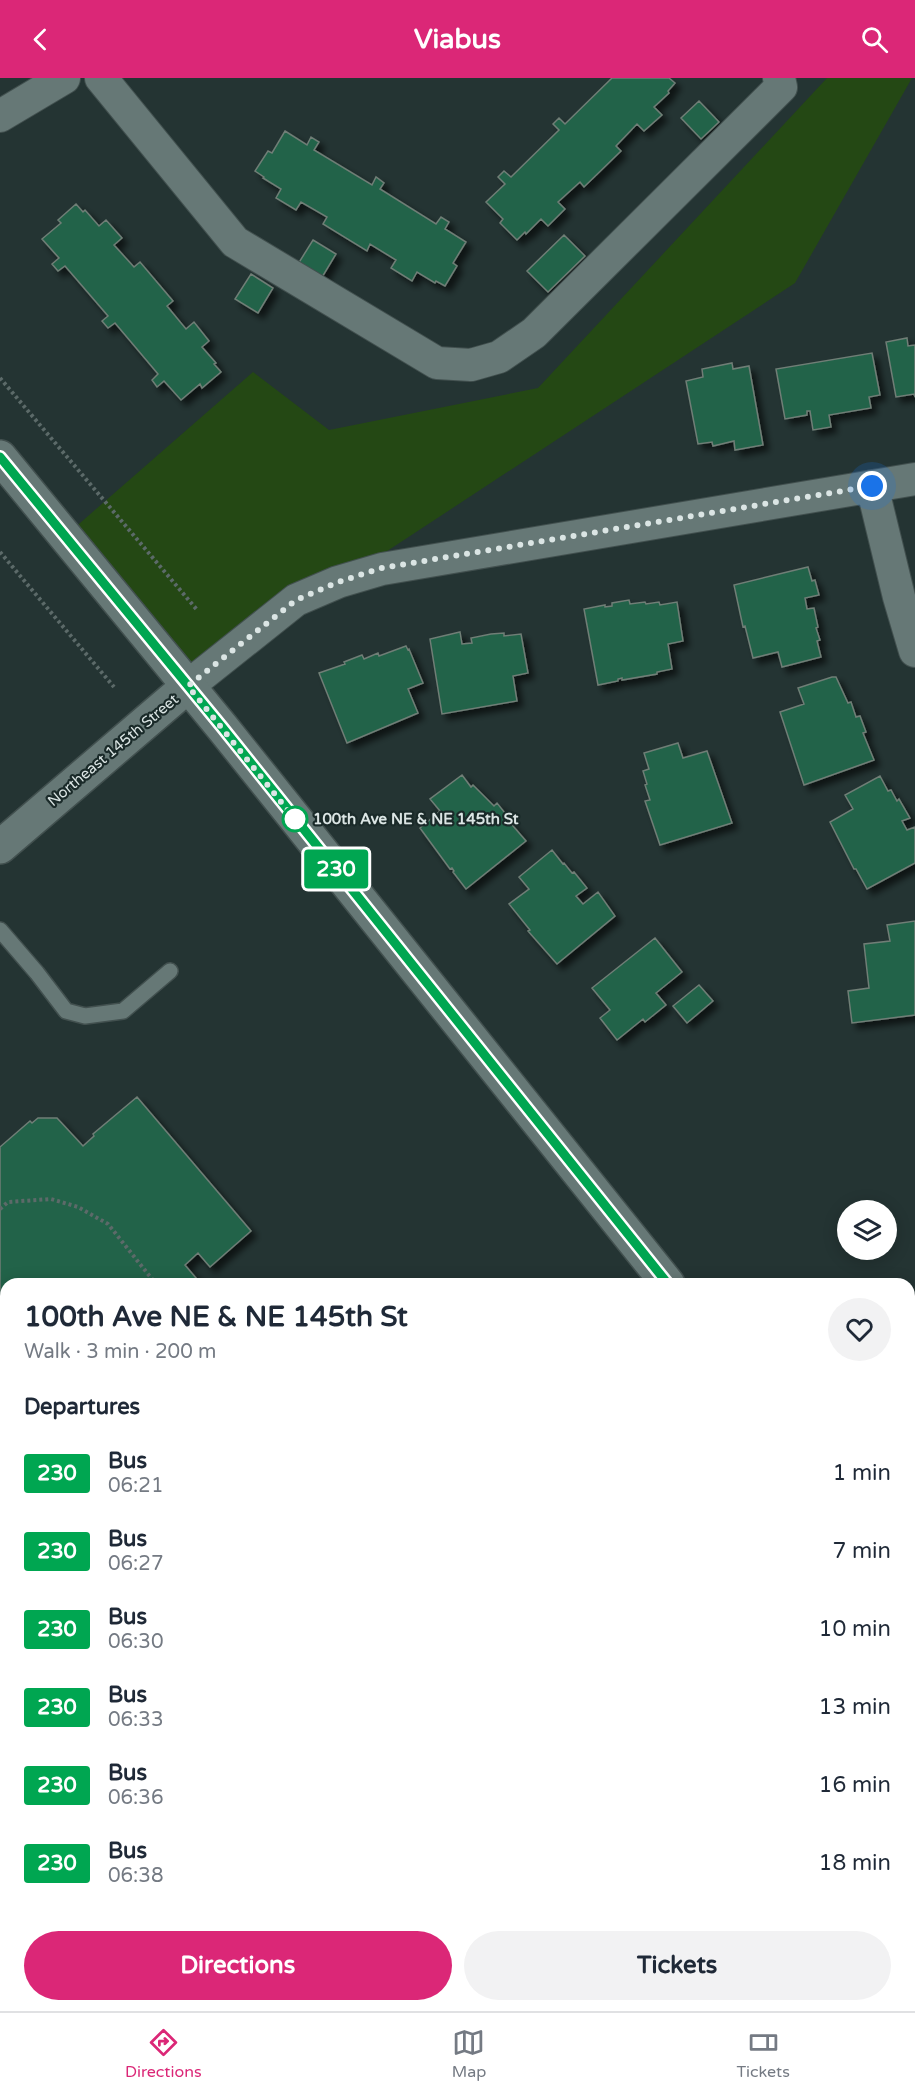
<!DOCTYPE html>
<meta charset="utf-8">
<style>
body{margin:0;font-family:"Varela Round",sans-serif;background:#f2f2f3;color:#1f2937;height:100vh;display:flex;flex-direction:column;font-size:22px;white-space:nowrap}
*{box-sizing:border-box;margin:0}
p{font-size:20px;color:#747a83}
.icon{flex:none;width:33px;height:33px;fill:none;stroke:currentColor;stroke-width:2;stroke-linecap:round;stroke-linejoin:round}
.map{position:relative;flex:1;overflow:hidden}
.side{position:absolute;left:0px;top:1200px;width:915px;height:734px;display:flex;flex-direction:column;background:#fff;border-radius:18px 18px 0 0;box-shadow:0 3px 15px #0003}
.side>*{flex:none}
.badge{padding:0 12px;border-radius:4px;font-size:21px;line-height:39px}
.buttons{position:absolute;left:837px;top:1122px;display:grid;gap:12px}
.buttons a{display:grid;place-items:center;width:60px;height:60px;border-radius:50%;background:#fff;box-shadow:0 3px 15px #0003;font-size:30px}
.you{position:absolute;width:30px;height:30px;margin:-15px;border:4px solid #fff;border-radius:50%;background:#1a73e8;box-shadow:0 0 0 9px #1a73e833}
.map>.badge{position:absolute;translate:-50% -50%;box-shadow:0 0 0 3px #fff}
h2{padding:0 24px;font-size:22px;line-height:54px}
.round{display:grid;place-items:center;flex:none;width:63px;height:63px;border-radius:32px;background:#f2f2f3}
.head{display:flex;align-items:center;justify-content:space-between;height:102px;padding:0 24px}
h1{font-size:28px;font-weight:800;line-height:45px}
.action{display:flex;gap:12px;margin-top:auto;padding:12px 24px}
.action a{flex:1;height:69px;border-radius:36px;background:#db2777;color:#fff;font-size:24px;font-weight:800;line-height:69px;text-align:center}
.action a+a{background:#f2f2f3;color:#1f2937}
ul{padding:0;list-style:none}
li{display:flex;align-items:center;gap:18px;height:78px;padding:0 24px}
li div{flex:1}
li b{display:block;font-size:22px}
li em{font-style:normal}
li .badge{min-width:66px;font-weight:700;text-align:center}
header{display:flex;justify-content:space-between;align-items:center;height:78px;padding:0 24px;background:#db2777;color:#fff;font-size:27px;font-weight:800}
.menu{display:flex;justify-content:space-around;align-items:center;height:84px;border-top:2px solid #e0e1e3;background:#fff;font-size:16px;color:#747a83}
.menu a{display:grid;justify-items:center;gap:3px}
.menu .selected{color:#db2777}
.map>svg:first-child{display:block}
</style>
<header><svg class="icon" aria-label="back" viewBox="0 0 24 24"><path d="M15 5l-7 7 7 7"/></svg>Viabus<svg class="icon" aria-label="search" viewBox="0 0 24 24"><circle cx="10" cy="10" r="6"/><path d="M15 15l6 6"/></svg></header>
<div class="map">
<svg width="915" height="1933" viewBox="0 0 915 1933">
<defs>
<filter id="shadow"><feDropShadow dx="5.5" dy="5.5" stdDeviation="3" flood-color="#0009"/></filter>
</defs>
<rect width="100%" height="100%" fill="#243433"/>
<!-- green -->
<path fill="#244814" d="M827 0H912L795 205 188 604 64 459 253 294 329 352 538 310Z
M0 1419 6 1421V1704L0 1697Z
M915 1850V1933H813L820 1928H909V1855Z"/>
<!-- building -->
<path fill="#21634a" stroke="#6f7e76" stroke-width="1.5" filter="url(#shadow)" d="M612 0H669L675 5 668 13 669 15 654 29 662 37 644 53 637 46 616 68 621 73 584 109 580 104 558 124 565 131 548 148 541 141 526 156 525 154 517 162 500 145 503 141 486 124 505 106 498 99 504 93 511 99 559 52 553 46 559 40 565 46Z
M699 23 719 44 701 61 681 40Z
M285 53 307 67 311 59 319 64 314 72 372 107 376 99 384 105 380 111 436 146 441 139 449 144 445 151 466 164 453 185 457 188 445 208 436 203 435 205 417 194 412 203 391 190 396 182 370 166 367 173 323 146 327 139 301 124 296 132 276 120 281 111 263 100 264 99 255 93 268 73 272 75Z
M76 126 83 134 85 132 99 148 106 142 122 160 114 167 134 189 140 184 173 223 167 228 186 251 194 244 209 263 202 269 216 285 214 286 221 294 202 310 200 306 181 322 164 303 157 309 152 302 158 296 115 245 108 250 102 243 108 238 65 188 58 193 52 186 59 180 42 161 61 145 58 142Z
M564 157 585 178 548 214 527 193Z
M313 162 336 176 321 201 298 186Z
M251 196 273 210 258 235 235 221Z
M907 260 908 268 915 267V319L914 316 896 319 886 264Z
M872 275 880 317 869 319 871 330 829 337 831 349 813 352 810 333H807V337L785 341 776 291Z
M732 285 733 291 749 288 763 367 735 372 734 363 713 368 712 364 698 366 686 303 703 299 702 291Z
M808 489 812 503 815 502 819 517 805 520 807 531 814 530 818 549 816 550 820 562 817 563 821 579 782 589 778 574 753 580 745 548 743 549 734 507Z
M629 522 630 526 645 524 646 526 659 524 660 527 677 524 683 563 668 566 672 591 657 594V596L622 602V600L618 601V603L598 607 584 531 605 527V529L612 528V525Z
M460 554 462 566 472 565 471 560 491 556 504 555V558L521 556 528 595 513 598 517 623 442 636 430 561Z
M406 568 408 572 409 571 423 605 408 611 418 635 347 665 319 595 345 586 344 584 362 577 364 581 378 575 379 578Z
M832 599H836L848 625 851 624 856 639 860 638 866 654 863 655 874 682 804 707 780 634 804 626 798 610Z
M678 665 683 680 707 673 732 745 660 767 645 723 650 722 645 707 647 706 643 693 649 691 644 675Z
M462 697 471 709 473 707 494 728 497 725 509 740 507 741 526 763 466 811 453 794 454 793 452 790 450 791 420 750 440 733 430 721Z
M880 698 888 713 891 712 897 723 899 721 910 740 902 743 907 752 915 749V785L867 811 856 791H854L830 744 853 731 845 717Z
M552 772 563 786 564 785 572 795 574 794 587 810 576 818 583 826 598 814 615 838 557 886 528 853 530 852 509 826 529 811 519 799Z
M915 843V937L852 945 848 913 869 910 864 866 890 863 887 847Z
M655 860 682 894 656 915 666 927 645 944 643 941 617 962 600 940 610 932 592 910Z
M699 907 713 923 687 945 673 928Z
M137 1019 251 1153 210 1189 198 1175 185 1187 196 1200 189 1206H6V1380L0 1373V1069L30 1043 32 1045 38 1040H57L83 1068 94 1058 93 1056Z
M909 1780 915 1788V1800L909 1805Z
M100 1928H170L174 1933H93Z
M669 1928H739L732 1933H674Z"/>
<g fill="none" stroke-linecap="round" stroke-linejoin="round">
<defs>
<path id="service" d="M0 852 37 895 66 933 85 938 123 933 170 893"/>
<path id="minor" d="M101 0 235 164 437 285 471 287 499 279 534 255 781 9 779 0
M0 38 64 0
M872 408 899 519 915 573
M188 608 296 522 338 504 382 491 915 401
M909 1592 915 1587
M407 1933 418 1928"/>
<path id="tertiary" d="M0 769 188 608"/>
<path id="secondary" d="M0 379 222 649 668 1206
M909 1507 915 1515"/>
</defs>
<!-- service casing -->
<use href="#service" stroke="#42504f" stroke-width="18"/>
<!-- minor casing -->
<use href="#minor" stroke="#42504f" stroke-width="34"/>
<!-- tertiary casing -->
<use href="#tertiary" stroke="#42504f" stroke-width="36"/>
<!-- secondary casing -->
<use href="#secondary" stroke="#42504f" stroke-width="36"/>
<!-- path -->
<path stroke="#5c6a69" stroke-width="4" stroke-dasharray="3 3" stroke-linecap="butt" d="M0 300 198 533
M0 474 114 609
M0 1131 8 1124 51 1121 78 1129 108 1146 156 1206
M0 1313 6 1320"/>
<!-- service -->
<use href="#service" stroke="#667876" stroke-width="15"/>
<!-- minor -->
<use href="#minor" stroke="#667876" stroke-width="32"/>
<!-- tertiary -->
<use href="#tertiary" stroke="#667876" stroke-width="33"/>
<!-- secondary -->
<use href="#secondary" stroke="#667876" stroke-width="33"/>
</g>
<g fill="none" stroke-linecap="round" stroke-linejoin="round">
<defs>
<path id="line" d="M0 379 222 649 668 1206"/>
</defs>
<!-- line casing -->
<use href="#line" stroke="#fff" stroke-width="14"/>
<!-- line -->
<use href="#line" stroke="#00a651" stroke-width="9"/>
<!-- walk -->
<path stroke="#dbe5e4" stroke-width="6" stroke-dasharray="0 10.8" d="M295 741 298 745 188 608 296 522 338 504 382 490 872 408"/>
</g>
<!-- markers -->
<circle fill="#fff" stroke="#00a651" stroke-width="3" cx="295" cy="741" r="12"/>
<g text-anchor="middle" stroke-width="4.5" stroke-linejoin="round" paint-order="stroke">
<!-- street labels -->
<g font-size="15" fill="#dbe5e4" stroke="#1a2a29">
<text transform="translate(113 672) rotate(-40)" y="5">Northeast 145th Street</text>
</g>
<!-- stop labels -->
<g font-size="15" font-weight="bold" fill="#dbe5e4" stroke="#1a2a29" text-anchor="start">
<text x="313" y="746">100th Ave NE &amp; NE 145th St</text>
</g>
</g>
</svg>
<div class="buttons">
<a><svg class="icon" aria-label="layers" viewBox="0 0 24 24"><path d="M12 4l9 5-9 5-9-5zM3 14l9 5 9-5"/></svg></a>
</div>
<div class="you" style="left:872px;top:408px"></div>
<b class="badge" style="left:336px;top:791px;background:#00a651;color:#fff">230</b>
<section class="side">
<div class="head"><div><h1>100th Ave NE &amp; NE 145th St</h1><p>Walk · 3 min · 200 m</p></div><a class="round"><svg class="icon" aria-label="heart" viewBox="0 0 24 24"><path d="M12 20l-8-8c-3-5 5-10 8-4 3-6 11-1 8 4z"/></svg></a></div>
<h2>Departures</h2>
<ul>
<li><span class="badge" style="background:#00a651;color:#fff">230</span><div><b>Bus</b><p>06:21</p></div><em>1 min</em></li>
<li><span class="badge" style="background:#00a651;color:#fff">230</span><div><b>Bus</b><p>06:27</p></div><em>7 min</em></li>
<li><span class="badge" style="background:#00a651;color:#fff">230</span><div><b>Bus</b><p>06:30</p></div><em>10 min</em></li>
<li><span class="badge" style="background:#00a651;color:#fff">230</span><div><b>Bus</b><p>06:33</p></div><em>13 min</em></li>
<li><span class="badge" style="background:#00a651;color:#fff">230</span><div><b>Bus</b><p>06:36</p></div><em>16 min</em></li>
<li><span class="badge" style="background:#00a651;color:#fff">230</span><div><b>Bus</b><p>06:38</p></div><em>18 min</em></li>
</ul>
<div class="action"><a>Directions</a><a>Tickets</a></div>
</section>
</div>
<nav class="menu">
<a class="selected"><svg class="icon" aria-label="directions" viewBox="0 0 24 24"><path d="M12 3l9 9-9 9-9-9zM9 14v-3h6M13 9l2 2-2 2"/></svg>Directions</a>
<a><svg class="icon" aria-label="map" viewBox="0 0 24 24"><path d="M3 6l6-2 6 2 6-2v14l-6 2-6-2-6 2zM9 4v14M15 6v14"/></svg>Map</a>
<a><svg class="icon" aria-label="tickets" viewBox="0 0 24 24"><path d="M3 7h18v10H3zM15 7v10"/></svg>Tickets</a>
</nav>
